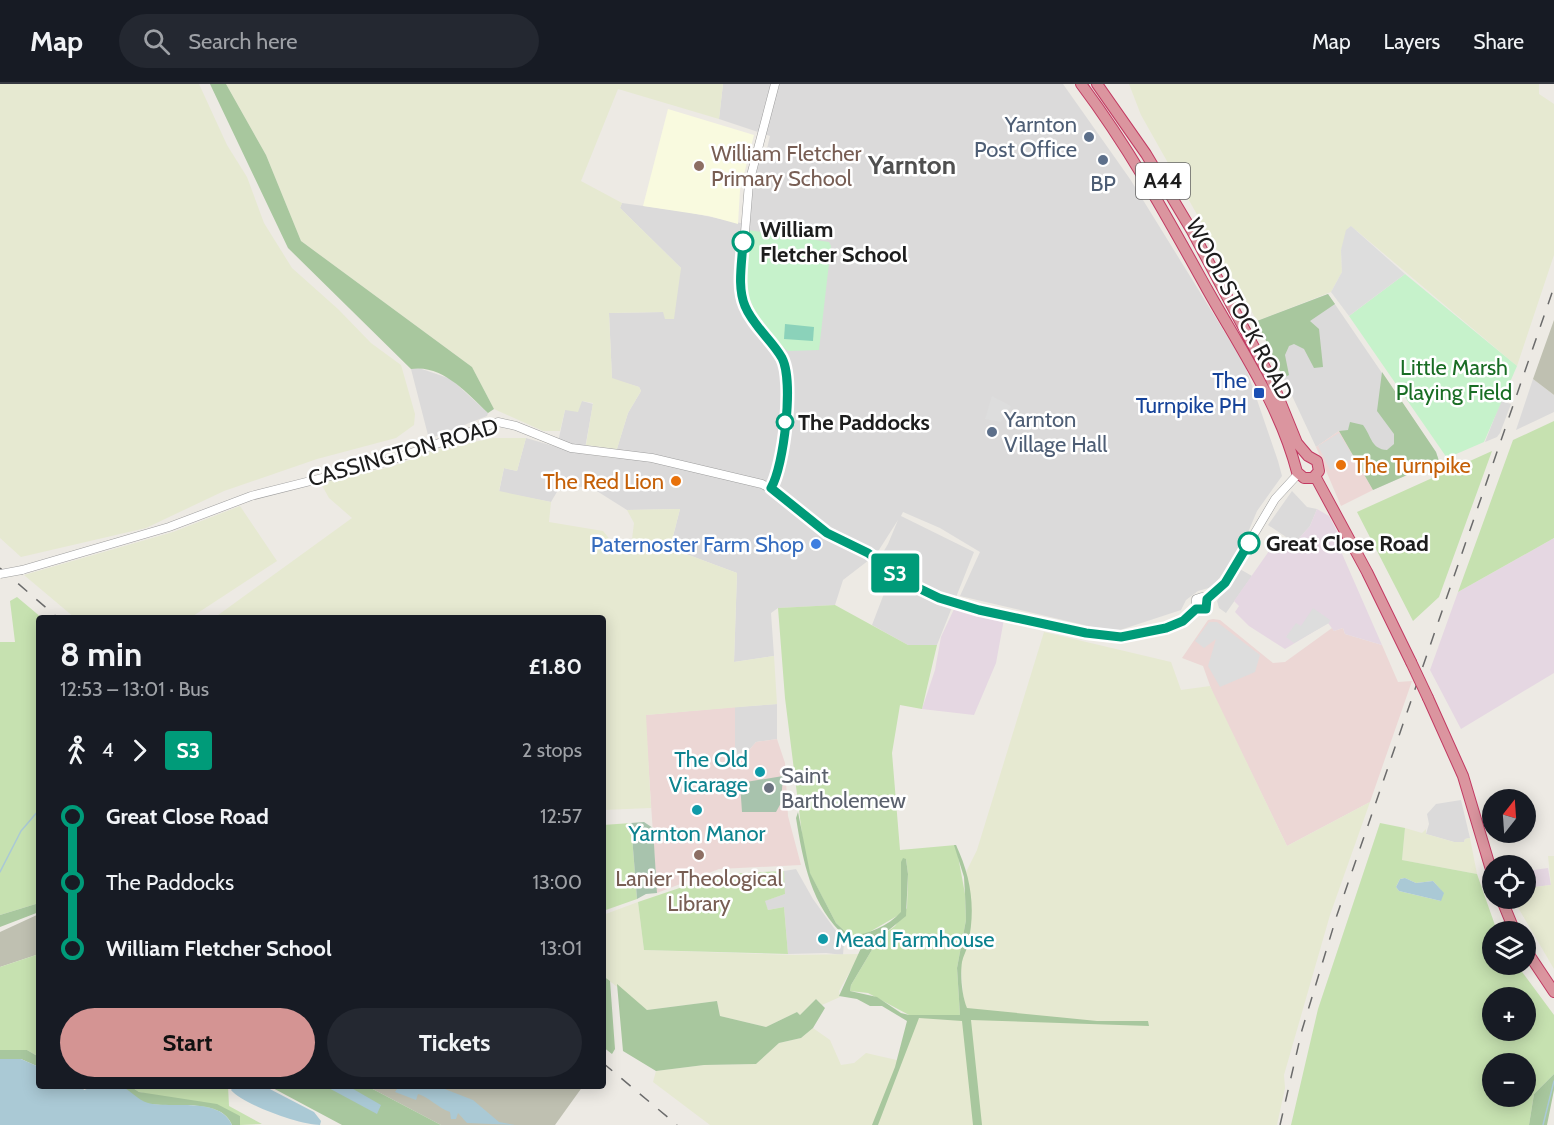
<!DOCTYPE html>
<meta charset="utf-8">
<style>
body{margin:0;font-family:Cabin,sans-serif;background:#242831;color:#f1f3f6;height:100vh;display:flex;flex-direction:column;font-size:22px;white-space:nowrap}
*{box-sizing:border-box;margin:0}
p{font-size:20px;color:#9ea1a6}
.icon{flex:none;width:33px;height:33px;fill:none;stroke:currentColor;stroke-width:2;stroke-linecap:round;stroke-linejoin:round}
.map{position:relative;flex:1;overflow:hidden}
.side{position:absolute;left:36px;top:531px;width:570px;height:474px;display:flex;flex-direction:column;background:#171b24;border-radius:6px;box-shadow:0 3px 15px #0003}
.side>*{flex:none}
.badge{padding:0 12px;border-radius:4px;font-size:21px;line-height:39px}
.needle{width:39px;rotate:17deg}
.controls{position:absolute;left:1482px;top:705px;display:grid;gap:12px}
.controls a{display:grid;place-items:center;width:54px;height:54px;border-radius:50%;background:#171b24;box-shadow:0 3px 15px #0003;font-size:30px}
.map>.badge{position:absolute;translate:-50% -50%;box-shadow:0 0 0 3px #fff}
.legs{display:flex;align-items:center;gap:9px;height:66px;padding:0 24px;font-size:20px}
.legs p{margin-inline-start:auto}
.overview{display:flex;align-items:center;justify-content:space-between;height:102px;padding:0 24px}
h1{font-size:33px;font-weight:800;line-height:45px}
.button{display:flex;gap:12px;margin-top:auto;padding:12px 24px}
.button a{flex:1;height:69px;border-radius:36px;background:#d49493;color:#111;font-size:24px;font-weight:800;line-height:69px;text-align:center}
.button a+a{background:#242831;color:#f1f3f6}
ul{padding:0 24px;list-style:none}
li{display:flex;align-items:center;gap:21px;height:66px;font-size:22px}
li i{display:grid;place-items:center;width:9px;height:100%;margin:0 8px;background:currentColor}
li i::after{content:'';width:15px;height:15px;margin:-8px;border:4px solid;border-radius:50%;background:#171b24}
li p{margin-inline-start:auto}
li:first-child i{background:linear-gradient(#0000 50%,currentColor 0)}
li:last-child i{background:linear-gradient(currentColor 50%,#0000 0)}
header{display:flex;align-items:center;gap:36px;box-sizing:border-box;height:84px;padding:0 30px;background:#171b24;border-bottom:2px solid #363941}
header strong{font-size:28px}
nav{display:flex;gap:33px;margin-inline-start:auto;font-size:21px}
.search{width:420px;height:54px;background:#242831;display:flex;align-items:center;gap:15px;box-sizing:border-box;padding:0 21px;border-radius:33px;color:#9ea1a6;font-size:22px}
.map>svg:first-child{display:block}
</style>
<header>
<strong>Map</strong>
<div class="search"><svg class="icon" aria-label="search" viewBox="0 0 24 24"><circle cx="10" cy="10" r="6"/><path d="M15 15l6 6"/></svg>Search here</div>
<nav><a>Map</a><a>Layers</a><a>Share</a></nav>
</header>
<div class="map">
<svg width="1554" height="1041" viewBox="0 0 1554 1041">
<rect width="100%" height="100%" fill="#edeae4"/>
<!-- residential -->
<path fill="#dbdada" d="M723 0H1063L1130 95 1245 281 1278 377 1282 392 1257 427 1239 470 1212 503 1198 507 1186 516 1181 526 1114 548 960 512 980 468 940 444 903 428 901 432 974 468 937 561H908L872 541 885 507 870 490 888 460 898 436 877 469 832 455 869 476 843 496 835 521 778 524 771 529 774 572 734 578 737 489 670 464 680 425 627 426 592 404 561 401 551 418 499 408 504 384 517 387 526 354 557 363 565 326 582 317 593 320 584 370 614 374 628 329 641 307 639 303 612 295 609 229 664 228 681 184 620 124 622 119 687 128 750 141 751 103 758 77H764L770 52 719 35Z
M1328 210 1436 368 1439 377 1373 406 1339 347 1316 363 1257 237Z
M419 284 451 295 488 329 487 332 429 355 411 285Z
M1533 295 1554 311V328L1516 346Z
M1501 317 1511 320 1500 349 1497 353 1485 358Z
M1292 407 1307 423 1317 425 1310 442 1295 459 1268 441Z
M1238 484 1252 492 1226 529 1219 524 1217 517Z
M777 620V655L756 658 744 672 735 673V623Z
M1461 716 1470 754 1465 755 1464 758H1454L1426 750 1429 740 1427 730 1436 720Z
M796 785 813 815 844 858 843 871 826 869 788 870 784 823 768 826 764 817 785 810 784 787Z"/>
<!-- commercial -->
<path fill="#ecd7d5" d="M1339 347 1373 406 1341 422 1316 363Z
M1213 535 1220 536 1273 579 1285 578 1332 544 1334 547 1343 544 1345 550 1382 561 1398 598 1412 597 1370 718 1287 762 1213 610 1203 582 1182 574 1208 536Z
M735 623V673L744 672 756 658 777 655 785 679 788 732 801 781 719 785 657 809 645 631Z"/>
<!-- industrial -->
<path fill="#e5d7e2" d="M1317 425 1329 432 1340 453 1336 456 1382 561 1345 550 1343 544 1334 547 1328 539 1285 565 1249 542 1235 528 1239 522 1234 517 1276 457 1283 462 1286 458 1293 461 1310 442Z
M1554 454V589L1461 645 1430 586 1458 508Z
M955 523 1004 535 996 579 974 631 922 625 935 586 941 553Z
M1548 784 1551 801 1526 804V787Z"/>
<!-- education -->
<path fill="#f9fadf" d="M668 25 754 51 740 106 738 140 709 132 643 122Z"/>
<!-- construction -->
<path fill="#bfc0b1" d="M1554 236V311L1533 295Z
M39 830V870L0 883V848Z
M367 1002H583L555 1041H441Z"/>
<!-- farmland -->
<path fill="#e6e9d1" d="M0 0H199L227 61 247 93 264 139 292 184 338 225 371 259 401 281 415 330 414 341 396 354 317 375 224 407 146 444 21 473 0 454Z
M226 0H723L719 35 618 5 581 97 622 119 620 124 681 184 674 235H665L663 228 609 229 612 294 639 303 641 307 628 329 617 365 586 361 593 319 582 317 578 328 565 326 560 347H543L494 325 472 283 301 157 266 71Z
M1129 0H1539V10L1554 20V171L1517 282 1351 142 1341 166 1342 188 1331 208 1257 237 1141 31Z
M493 354H526L517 387 504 384 499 407 551 418 549 438 603 447 616 463H631L634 439 627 426 680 425 670 464 737 489 734 578 774 572 777 620 646 631 651 724 603 726V534H214L352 434 329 414 320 398 391 383 436 366Z
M240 422 277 477 190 534H75L24 491 173 448Z
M1044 548 1171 578 1181 606 1210 602 1287 762 1370 718 1330 831 1284 991 1285 1004 1277 1041H710L653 998 656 987 704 981 756 980 779 959 801 954 813 944 830 956 841 981 854 979 866 969 901 977 915 934H965L960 873 970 855 966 788 977 766Z
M1405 744 1422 749 1426 745V750L1454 758H1464L1465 755 1470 754 1477 790 1402 776Z
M1548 772H1554V885L1513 815 1526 814V804L1551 801Z
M638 818 644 866 795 871 860 870 839 907 840 913 822 921 816 915 800 931 797 928 766 943 720 932 717 917 647 926 603 892V831Z"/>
<!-- grass -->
<path fill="#c6e1b0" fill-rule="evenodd" d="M1554 337V454L1458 508 1513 356Z
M1492 367 1439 513 1413 537 1357 428Z
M17 513 42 534H39V819L0 831V558H15L10 517Z
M835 521 908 561H937L922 625 900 621 892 669 900 766 956 761 965 810 966 836 957 884 960 931H909L868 909 850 907 851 901 879 854 895 842 907 824 908 790 906 775 904 828 866 850 850 852 836 839 806 782 785 614 778 524Z
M631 739 637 815 603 827V741Z
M1380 739 1405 744 1402 776 1477 790 1497 847 1492 848V880L1517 881 1554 931V990L1534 1010 1529 1041H1291L1318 925ZM1405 794 1416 799 1433 797 1441 806V817L1399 807 1396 803 1400 795ZM1492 914H1526V946H1492ZM1492 980H1526V1012H1492Z
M784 787 785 810 765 817 768 826 784 823 788 870 644 866 638 818 721 790Z
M39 870V973L27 966H0V883Z
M130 1002H228L229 1022 262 1040 240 1041V1032L139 1008Z"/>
<!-- forest -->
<path fill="#a8c79e" d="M210 0H226L266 71 301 157 472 283 494 325 488 329C467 309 442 280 411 285L288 164Z
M1328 210 1335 220 1310 237 1319 245 1323 283 1314 284 1304 265 1294 260 1289 262 1285 271 1289 291 1283 294 1257 237Z
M1382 288 1436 368 1439 377 1373 406 1339 347 1348 346 1350 338 1363 341C1372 353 1371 365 1387 366L1394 360V350L1377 327Z
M798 728 810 789 836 839 850 852C869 850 888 842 901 828V778L903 774 906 775 908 790 906 832 879 854 851 901 850 907 877 913 901 929 909 931H960L957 884 966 836 965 810 964 793 954 761H956C971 793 976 824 968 860 967 866 963 872 962 878 960 891 962 912 967 924L1097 937H1148L1149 942 971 936 982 1041H973L962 937 919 934 878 1041H872L895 983 907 937 882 922H870L857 915 839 912 862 862C857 858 851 857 846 853 811 823 803 777 796 734Z
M39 819V828L0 843V831Z
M603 892 610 897 615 965 612 970 603 963Z
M617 900 647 926 717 917 720 932 766 943 797 928 800 931 816 915 825 924 813 944 801 954 779 959 756 980 704 981 656 987 623 967Z
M0 966H27L39 973V983L21 975H0Z
M1554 990V1006L1547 1041H1529L1534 1010Z
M121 1002H130L139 1008 217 1020 240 1032V1041H232C221 1013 173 1024 149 1020 138 1018 129 1009 121 1002Z
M269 1002H367L441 1041H342Z"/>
<!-- cemetery -->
<path fill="#a8c3ad" d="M783 692 781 719 776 728H742L740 699Z
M644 738 653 744 657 809 646 810 637 815 631 739Z"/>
<!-- park -->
<path fill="#c6f2cb" d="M748 146 829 158 831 162 819 266 788 267C781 262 775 254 769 247 740 214 745 187 748 146Z
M1405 190 1517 282 1484 358 1447 374 1349 232Z"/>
<!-- pitch -->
<path fill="#8bd2ba" d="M785 240 814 243 813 257 784 255Z"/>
<!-- parking -->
<path fill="#ddd" d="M1351 142 1405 190 1349 232 1331 208 1342 188 1341 166 1346 146Z
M992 312 1011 322 1001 338 985 335Z
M1339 349 1354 374 1330 386 1318 362Z
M1313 524 1330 536 1329 539 1294 559 1286 553 1296 539 1301 542Z
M1209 538H1217L1260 571 1255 588 1220 603 1208 582 1216 555 1204 564 1195 557Z"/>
<!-- water -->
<path fill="#aac9d5" d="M1405 794 1416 799 1433 797 1444 809 1441 817 1399 807 1396 803 1400 795Z
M0 975H21L39 983V1002H82L84 1006C94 1002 110 999 120 1002 130 1005 137 1016 148 1019 171 1025 220 1012 232 1041H0Z
M234 1002H264L314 1028 321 1037 320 1041C300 1041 244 1021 231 1006Z
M325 1002H348L381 1021 377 1030Z
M399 1002H437L473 1016 499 1038 515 1041 467 1039 458 1029 456 1035H451L450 1028C438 1024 429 1013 418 1010L416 1016 395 1008Z"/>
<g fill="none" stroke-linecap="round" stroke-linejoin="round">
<!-- stream -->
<path stroke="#aac9d5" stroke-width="1.5" d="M0 788 21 747 39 726
M1543 1041 1554 997"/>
<defs>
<path id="minor" d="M771 404 778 390 783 365 787 290 783 275 745 223 741 198 749 99 775 0
M22 486 169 443 251 412 386 378 498 338 516 342 571 364 652 374 762 400 783 412 827 449 868 469 908 499 939 514 987 528 1086 549 1121 553 1165 544 1183 537 1196 525V515L1202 513 1207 515 1206 525H1196
M1207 515 1225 499 1275 415 1298 390"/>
<path id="highway" d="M1081 0C1130 65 1168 135 1207 205 1240 264 1280 322 1297 388L1304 394H1313L1319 387 1317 377 1308 372 1297 359 1271 295 1192 147 1146 70 1097 0
M1315 392 1367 488 1411 578
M1428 614 1463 692 1492 789
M1501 814 1515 848
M1526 866 1554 908"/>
</defs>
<!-- minor casing -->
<use href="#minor" stroke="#9e9e9e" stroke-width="9"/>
<!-- highway casing -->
<use href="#highway" stroke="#c23a62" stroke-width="12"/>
<!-- minor -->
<use href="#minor" stroke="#fff" stroke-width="8"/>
<!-- highway -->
<use href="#highway" stroke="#db959f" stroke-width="10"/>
<!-- rail -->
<path stroke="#6b6b6b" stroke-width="1.5" stroke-dasharray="12 12" stroke-linecap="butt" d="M0 484 58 534
M603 979 677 1041
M1280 1041 1302 946 1337 831 1554 203"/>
<defs>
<path id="minor-bridge" d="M0 490 22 486"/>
<path id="highway-bridge" d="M1411 578 1428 614"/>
</defs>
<!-- minor-bridge casing -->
<use href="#minor-bridge" stroke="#9e9e9e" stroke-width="9" stroke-linecap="butt"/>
<!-- highway-bridge casing -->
<use href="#highway-bridge" stroke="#c23a62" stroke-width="12" stroke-linecap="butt"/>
<!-- minor-bridge -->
<use href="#minor-bridge" stroke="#fff" stroke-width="8"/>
<!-- highway-bridge -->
<use href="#highway-bridge" stroke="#db959f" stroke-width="10"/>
</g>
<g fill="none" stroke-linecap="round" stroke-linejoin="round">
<defs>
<path id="line-1" d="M743 158C742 179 737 203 745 222 753 242 772 256 782 274 794 297 784 382 771 404L827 449 868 469 908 499 939 514 979 526 1086 549 1121 553 1166 544 1183 537 1196 525H1206L1207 515 1225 499 1249 459"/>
</defs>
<!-- line-1 casing -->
<use href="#line-1" stroke="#fff" stroke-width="14"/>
<!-- line-1 -->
<use href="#line-1" stroke="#009b79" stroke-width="9"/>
</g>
<!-- markers -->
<g fill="#5c6f8a" stroke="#fff" stroke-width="2">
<circle cx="1089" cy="53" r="6"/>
<circle cx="1103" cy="76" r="6"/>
<circle cx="992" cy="348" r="6"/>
</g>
<g fill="#8d6e63" stroke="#fff" stroke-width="2">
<circle cx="699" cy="82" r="6"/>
<circle cx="699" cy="771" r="6"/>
</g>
<g fill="#fff" stroke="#009b79" stroke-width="3">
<circle cx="743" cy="158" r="10"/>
<circle cx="785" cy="338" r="8"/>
<circle cx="1249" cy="459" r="10"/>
</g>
<rect fill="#1a4fb4" stroke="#fff" stroke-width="2" x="1253" y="303" width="12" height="12" rx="3"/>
<g fill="#e8710a" stroke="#fff" stroke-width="2">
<circle cx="1341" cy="381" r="6"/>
<circle cx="676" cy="397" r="6"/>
</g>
<circle fill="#3f7fe0" stroke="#fff" stroke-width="2" cx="816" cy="460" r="6"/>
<g fill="#0f9aa8" stroke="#fff" stroke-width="2">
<circle cx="760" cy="688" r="6"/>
<circle cx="697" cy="726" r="6"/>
<circle cx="823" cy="855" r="6"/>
</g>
<circle fill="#6b7280" stroke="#fff" stroke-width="2" cx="769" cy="704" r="6"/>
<g text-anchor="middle" stroke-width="5" stroke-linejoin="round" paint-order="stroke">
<!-- shield labels -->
<rect fill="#fff" stroke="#616161" stroke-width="1.5" x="1136" y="79" width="54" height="36" rx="4.5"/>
<g font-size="21" font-weight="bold" fill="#1d1d1d">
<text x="1163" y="104">A44</text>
</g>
<!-- service labels -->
<g font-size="22" fill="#4e5e75" stroke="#fff" text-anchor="end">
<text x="1077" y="48">Yarnton<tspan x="1077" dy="25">Post Office</tspan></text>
<text x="1103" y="107" text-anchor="middle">BP</text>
<text x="1004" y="343" text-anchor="start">Yarnton<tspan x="1004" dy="25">Village Hall</tspan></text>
</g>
<!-- education labels -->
<g font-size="22" fill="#785e54" stroke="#fff" text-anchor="start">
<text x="711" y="77">William Fletcher<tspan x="711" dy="25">Primary School</tspan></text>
<text x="699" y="802" text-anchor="middle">Lanier Theological<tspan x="699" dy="25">Library</tspan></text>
</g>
<!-- stop labels -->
<g font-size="22" font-weight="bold" fill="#1d1d1d" stroke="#fff" text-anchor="start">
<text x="760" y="153">William<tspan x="760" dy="25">Fletcher School</tspan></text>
<text x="798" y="346">The Paddocks</text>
<text x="1266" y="467">Great Close Road</text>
</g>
<!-- street labels -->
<g font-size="22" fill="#1d1d1d" stroke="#fff">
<text transform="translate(1240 225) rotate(62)" y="8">WOODSTOCK ROAD</text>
<text transform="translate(403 368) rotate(-16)" y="8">CASSINGTON ROAD</text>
</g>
<!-- park labels -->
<g font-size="22" fill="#196d24" stroke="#fff">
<text x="1454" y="291">Little Marsh<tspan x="1454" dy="25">Playing Field</tspan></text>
</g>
<!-- transit labels -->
<g font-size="22" fill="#164399" stroke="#fff" text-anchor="end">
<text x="1247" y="304">The<tspan x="1247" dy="25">Turnpike PH</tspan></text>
</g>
<!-- food labels -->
<g font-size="22" fill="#c56008" stroke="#fff" text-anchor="start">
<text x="1353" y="389">The Turnpike</text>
<text x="664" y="405" text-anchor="end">The Red Lion</text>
</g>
<!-- shop labels -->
<g font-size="22" fill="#366cbe" stroke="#fff" text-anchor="end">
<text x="804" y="468">Paternoster Farm Shop</text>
</g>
<!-- culture labels -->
<g font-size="22" fill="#0d838f" stroke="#fff" text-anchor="end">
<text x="748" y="683">The Old<tspan x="748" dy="25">Vicarage</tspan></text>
<text x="697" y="757" text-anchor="middle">Yarnton Manor</text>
<text x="835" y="863" text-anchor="start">Mead Farmhouse</text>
</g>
<!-- worship labels -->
<g font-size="22" fill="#5b616d" stroke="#fff" text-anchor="start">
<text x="781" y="699">Saint<tspan x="781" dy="25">Bartholemew</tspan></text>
</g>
<!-- quarter labels -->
<g font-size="26" font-weight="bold" fill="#505050" stroke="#fff">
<text x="912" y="90">Yarnton</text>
</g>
</g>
</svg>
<div class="controls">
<a><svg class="needle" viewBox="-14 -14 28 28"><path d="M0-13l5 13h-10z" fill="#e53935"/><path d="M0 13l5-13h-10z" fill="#9ea1a6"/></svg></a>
<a><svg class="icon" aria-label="locate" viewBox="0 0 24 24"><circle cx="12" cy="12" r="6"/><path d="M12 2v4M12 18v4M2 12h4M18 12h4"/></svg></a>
<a><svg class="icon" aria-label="layers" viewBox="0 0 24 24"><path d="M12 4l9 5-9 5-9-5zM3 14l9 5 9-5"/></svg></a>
<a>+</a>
<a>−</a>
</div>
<b class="badge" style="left:895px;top:489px;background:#009b79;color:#fff">S3</b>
<section class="side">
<div class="overview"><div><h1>8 min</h1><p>12:53 – 13:01 · Bus</p></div><b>£1.80</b></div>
<div class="legs"><svg class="icon" aria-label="walk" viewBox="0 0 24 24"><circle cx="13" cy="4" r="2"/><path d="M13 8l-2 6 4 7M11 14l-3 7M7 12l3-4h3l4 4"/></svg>4<svg class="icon" aria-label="forward" viewBox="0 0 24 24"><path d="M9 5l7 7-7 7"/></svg><b class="badge" style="background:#009b79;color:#fff">S3</b><p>2 stops</p></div>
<ul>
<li><i style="color:#009b79"></i><b>Great Close Road</b><p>12:57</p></li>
<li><i style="color:#009b79"></i><span>The Paddocks</span><p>13:00</p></li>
<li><i style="color:#009b79"></i><b>William Fletcher School</b><p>13:01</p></li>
</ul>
<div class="button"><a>Start</a><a>Tickets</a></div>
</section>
</div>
